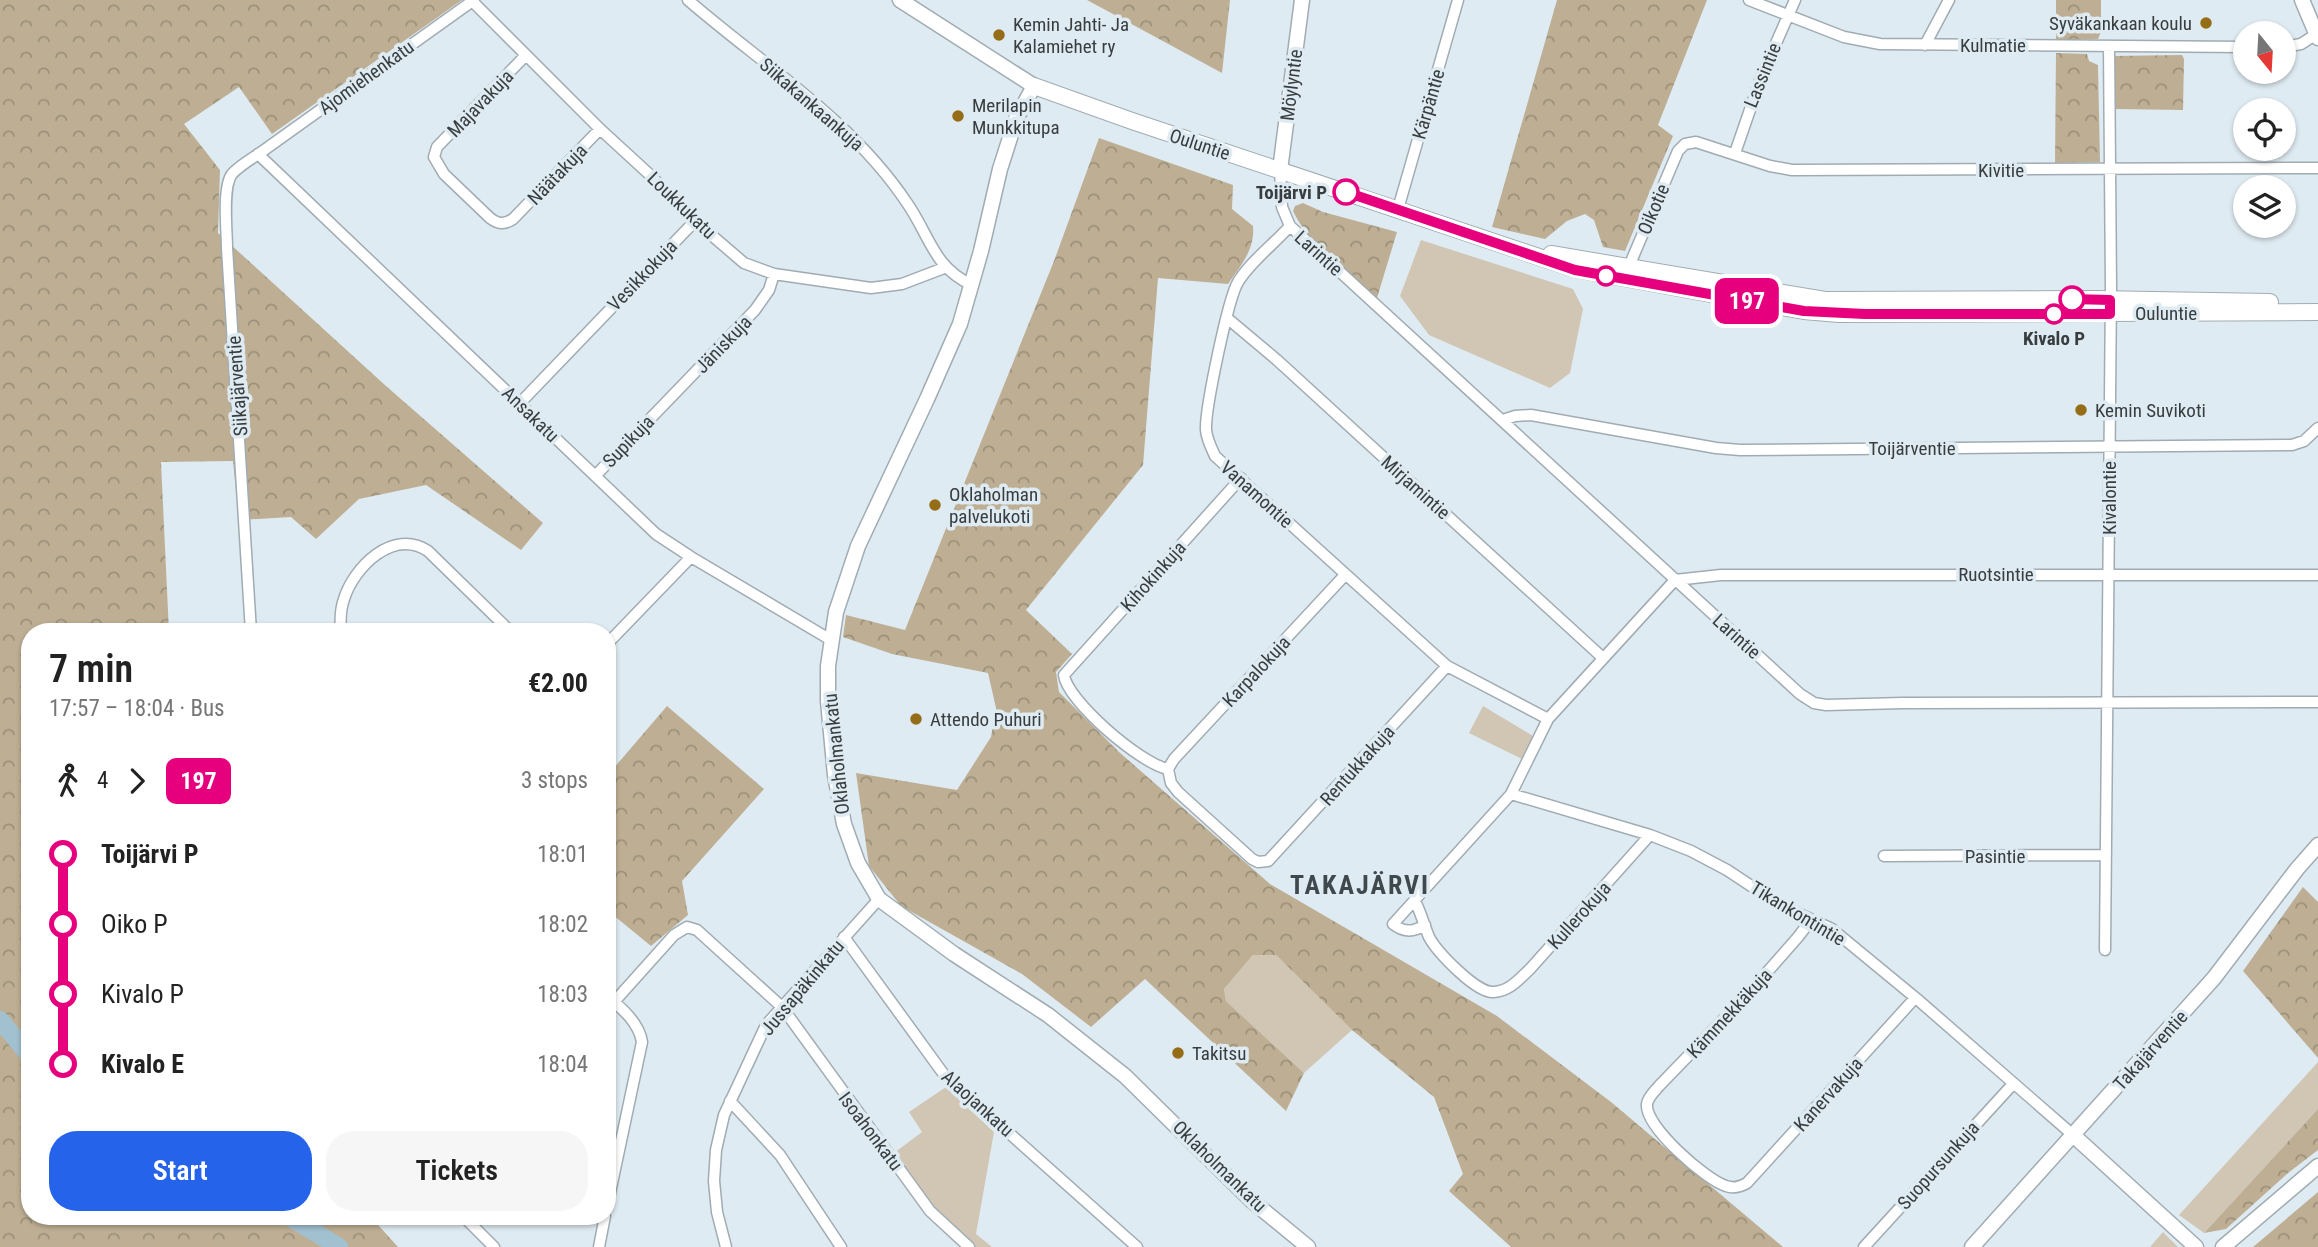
<!DOCTYPE html>
<meta charset="utf-8">
<style>
body{margin:0;font-family:"Roboto Condensed",sans-serif;background:#f6f6f6;color:#222;height:100vh;display:flex;flex-direction:column;font-size:26px;white-space:nowrap}
*{box-sizing:border-box;margin:0}
p{font-size:23px;color:#767676}
.icon{flex:none;width:38px;height:38px;fill:none;stroke:currentColor;stroke-width:2;stroke-linecap:round;stroke-linejoin:round}
.map{position:relative;flex:1;overflow:hidden}
.details{position:absolute;left:21px;top:623px;width:595px;height:602px;display:flex;flex-direction:column;background:#fff;border-radius:28px;box-shadow:0 2px 5px #0004}
.details>*{flex:none}
.badge{padding:0 14px;border-radius:10px;font-size:24px;line-height:46px}
.needle{width:46px;rotate:162deg}
.tools{position:absolute;left:2233px;top:21px;display:grid;gap:14px}
.tools a{display:grid;place-items:center;width:63px;height:63px;border-radius:50%;background:#fff;box-shadow:0 2px 5px #0004;font-size:35px}
.map>.badge{position:absolute;translate:-50% -50%;box-shadow:0 0 0 4px #fff}
.legs{display:flex;align-items:center;gap:10px;height:77px;padding:0 28px;font-size:23px}
.legs p{margin-inline-start:auto}
.head{display:flex;align-items:center;justify-content:space-between;height:119px;padding:0 28px}
h1{font-size:38px;font-weight:600;line-height:52px}
.cta{display:flex;gap:14px;margin-top:auto;padding:14px 28px}
.cta a{flex:1;height:80px;border-radius:28px;background:#2563eb;color:#fff;font-size:28px;font-weight:600;line-height:80px;text-align:center}
.cta a+a{background:#f6f6f6;color:#222}
ul{padding:0 28px;list-style:none}
li{display:flex;align-items:center;gap:24px;height:70px;font-size:26px}
li i{display:grid;place-items:center;width:10px;height:100%;margin:0 9px;background:currentColor}
li i::after{content:'';width:18px;height:18px;margin:-9px;border:5px solid;border-radius:50%;background:#fff}
li p{margin-inline-start:auto}
li:first-child i{background:linear-gradient(#0000 50%,currentColor 0)}
li:last-child i{background:linear-gradient(currentColor 50%,#0000 0)}
.map>svg:first-child{display:block}
</style>
<div class="map">
<svg width="2318" height="1247" viewBox="0 0 2318 1247">
<defs>
<pattern id="forest-crowns" width="20" height="18" patternUnits="userSpaceOnUse" patternTransform="scale(1.75)"><rect width="20" height="18" fill="#beaf94"/><path d="M2 6a3 3 0 1 1 6 0M12 15a3 3 0 1 1 6 0" fill="none" stroke="#9b907a"/></pattern>
</defs>
<rect width="100%" height="100%" fill="#dfebf2"/>
<!-- green -->
<path fill="#d1c6b4" d="M1421 240 1573 289 1583 309 1570 373 1550 388 1429 335 1400 296Z
M1483 706 1533 736 1522 759 1469 733Z
M1253 955H1276L1352 1030 1304 1073 1226 1001 1224 989Z
M2318 1062V1109L2204 1233 2179 1215Z
M946 1087 994 1132 976 1234 992 1247C988 1247 980 1247 976 1247 951 1239 910 1176 894 1153L922 1132 909 1112Z
M2163 1232 2178 1247H2150Z"/>
<!-- forest -->
<path fill="url(#forest-crowns)" d="M0 0H462L272 134 239 87 184 124 220 170 218 233 386 386 543 523 521 550 426 485 359 499 316 539 291 517 239 520 233 461 161 462 169 632H30V1216H370L398 1247H0Z
M1087 0H1230L1222 73Z
M1557 0H1707L1658 125 1673 136 1625 251 1603 247 1594 220 1585 214 1567 221 1545 239 1492 227Z
M2056 0H2101V32L2098 39 2056 40Z
M2056 53 2087 54 2089 61 2098 65 2100 162 2055 163Z
M2182 55 2184 59 2183 110 2115 109V56Z
M1099 138 1233 185 1232 209 1253 226C1255 250 1241 265 1228 284L1158 278 1143 465 1026 610 1072 654 1056 672 1059 692 1119 752 1270 884 1497 1016 1611 1102 1783 1247H1511L1449 1191 1463 1174 1434 1097 1352 1030 1276 955H1253L1224 989 1226 1001 1304 1073 1286 1111 1145 979 1091 1027 1022 974 901 906 869 866 856 773 957 790 991 737 996 708 988 673 892 654 843 637 846 615 905 630 1054 261Z
M1303 203 1323 212 1397 232 1377 298C1348 272 1310 247 1293 211L1295 206Z
M667 706 764 789 682 881 688 915 651 946 607 910V776Z
M2303 887 2318 902V1058L2243 971Z
M2318 1109V1150L2288 1173 2226 1229 2204 1233Z
M2318 1192V1247H2253Z"/>
<g fill="none" stroke-linecap="round" stroke-linejoin="round">
<!-- river -->
<path stroke="#a1c0d0" stroke-width="18" d="M0 1020 30 1056
M288 1216 339 1247"/>
<defs>
<path id="minor" d="M688 0C763 65 851 119 907 203 930 236 933 267 972 285
M1749 0 1844 37 1880 44 2245 47
M472 1 600 129 649 174 695 221 744 263 774 274 871 288 902 284 944 268
M1925 45 1949 0
M2284 47 2301 44 2318 33
M526 55 437 147 434 157 444 174 490 218C498 224 504 225 513 219L600 129
M1735 153 1762 75 1795 0
M258 154 656 534 691 557 831 640
M1280 170 1282 207 1290 226 1800 694 1814 703 1826 705 1903 703 2318 702
M1398 209 1458 0
M1290 226C1273 245 1251 261 1238 282 1228 299 1205 409 1206 430 1207 440 1211 447 1215 456L1447 666 1548 719
M1627 271 1678 151 1685 144 1696 142 1770 166 1792 170 2318 168
M1227 318 1277 360 1603 658
M520 403 695 221
M1503 420 1515 416 1531 415 1716 448 1740 450 2292 445 2304 441 2318 428
M595 476 755 310 769 290 774 274
M251 632 227 248C227 231 222 187 232 174 239 166 251 159 260 153L474 0
M341 632C340 620 340 610 344 599 354 567 393 528 428 551L511 632
M607 644 691 557
M1168 769C1141 764 1067 701 1064 675L1241 478
M1168 769 1171 783 1178 792 1252 859 1258 862 1268 861 1447 666
M1168 769 1174 759 1345 575
M1511 794 1650 835 1691 851 1727 870 1780 905 1832 929 1917 999 2073 1135
M1884 856 2106 855
M1415 901C1421 913 1424 925 1429 937 1437 952 1477 994 1494 992 1510 991 1519 979 1530 969L1650 835
M1811 920 1798 937 1747 995 1659 1086C1655 1091 1648 1097 1647 1104 1644 1126 1706 1180 1726 1186 1734 1189 1740 1187 1747 1183L1915 998
M1425 925C1414 932 1404 933 1393 924L1511 794 1548 719 1675 580 1721 575H2318
M844 937 945 1076 1137 1247
M2105 950 2111 289 2109 46
M607 996C622 1008 639 1023 642 1042L607 1207
M614 1002 674 935 687 927 697 930 782 1007 930 1211 969 1247
M730 1101 780 1155 841 1247
M463 1216 494 1247
M599 1247 605 1216
M726 1247 717 1212 714 1181 716 1150 724 1115 766 1025 879 899
M1864 1247 2013 1084"/>
<path id="tertiary" d="M900 0 1034 86 1016 119 1000 169 981 251 960 324 927 399 858 546 836 612 828 666V701L835 775 844 824 858 863 879 899 954 954 1048 1015 1125 1076 1252 1201 1308 1247
M2302 0 2318 38
M1280 170 1302 0
M2073 1135 2196 1247
M1972 1247 2214 978 2297 869 2318 845
M2223 1247 2318 1166"/>
<path id="secondary" d="M1034 86 1132 121 1575 269 1804 311 1839 314 2318 312
M1551 254 1825 300 2095 299 2270 302"/>
</defs>
<!-- minor casing -->
<use href="#minor" stroke="#a0acb2" stroke-width="13"/>
<!-- tertiary casing -->
<use href="#tertiary" stroke="#a0acb2" stroke-width="17"/>
<!-- secondary casing -->
<use href="#secondary" stroke="#a0acb2" stroke-width="18"/>
<!-- minor -->
<use href="#minor" stroke="#fff" stroke-width="10"/>
<!-- tertiary -->
<use href="#tertiary" stroke="#fff" stroke-width="14"/>
<!-- secondary -->
<use href="#secondary" stroke="#fff" stroke-width="16"/>
</g>
<g fill="none" stroke-linecap="round" stroke-linejoin="round">
<defs>
<path id="line-1" d="M1346 192 1575 270 1804 311 1865 314H2110V300L2072 299"/>
</defs>
<!-- line-1 casing -->
<use href="#line-1" stroke="#fff" stroke-width="16"/>
<!-- line-1 -->
<use href="#line-1" stroke="#e6007e" stroke-width="10"/>
</g>
<!-- markers -->
<g fill="#956d17" stroke="#dfebf2" stroke-width="2.5">
<circle cx="2206" cy="23" r="7"/>
<circle cx="999" cy="35" r="7"/>
<circle cx="958" cy="116" r="7"/>
<circle cx="2081" cy="410" r="7"/>
<circle cx="935" cy="505" r="7"/>
<circle cx="916" cy="719" r="7"/>
<circle cx="1178" cy="1053" r="7"/>
</g>
<g fill="#fff" stroke="#e6007e" stroke-width="3.5">
<circle cx="1346" cy="192" r="12"/>
<circle cx="1606" cy="276" r="9"/>
<circle cx="2072" cy="299" r="12"/>
<circle cx="2054" cy="314" r="9"/>
</g>
<g text-anchor="middle" stroke-width="7" stroke-linejoin="round" paint-order="stroke">
<!-- poi labels -->
<g font-size="19" fill="#383d3f" stroke="#dfebf2" text-anchor="start">
<text x="2192" y="30" text-anchor="end">Syväkankaan koulu</text>
<text x="1013" y="31">Kemin Jahti- Ja<tspan x="1013" dy="22">Kalamiehet ry</tspan></text>
<text x="972" y="112">Merilapin<tspan x="972" dy="22">Munkkitupa</tspan></text>
<text x="2095" y="417">Kemin Suvikoti</text>
<text x="949" y="501">Oklaholman<tspan x="949" dy="22">palvelukoti</tspan></text>
<text x="930" y="726">Attendo Puhuri</text>
<text x="1192" y="1060">Takitsu</text>
</g>
<!-- street labels -->
<g font-size="19" fill="#383d3f" stroke="#dfebf2">
<text x="1993" y="52">Kulmatie</text>
<text transform="translate(1762 75) rotate(-68)" y="7">Lassintie</text>
<text transform="translate(366 77) rotate(-36)" y="7">Ajomiehenkatu</text>
<text transform="translate(1291 85) rotate(-83)" y="7">Möylyntie</text>
<text transform="translate(480 103) rotate(-46)" y="7">Majavakuja</text>
<text transform="translate(812 104) rotate(41)" y="7">Siikakankaankuja</text>
<text transform="translate(1428 104) rotate(-74)" y="7">Kärpäntie</text>
<text transform="translate(1200 144) rotate(18)" y="7">Ouluntie</text>
<text x="2001" y="177">Kivitie</text>
<text transform="translate(557 174) rotate(-46)" y="7">Näätakuja</text>
<text transform="translate(682 205) rotate(44)" y="7">Loukkukatu</text>
<text transform="translate(1653 209) rotate(-67)" y="7">Oikotie</text>
<text transform="translate(1319 253) rotate(42)" y="7">Larintie</text>
<text transform="translate(642 275) rotate(-46)" y="7">Vesikkokuja</text>
<text x="2166" y="320">Ouluntie</text>
<text transform="translate(723 344) rotate(-46)" y="7">Jäniskuja</text>
<text transform="translate(237 386) rotate(-94)" y="7">Siikajärventie</text>
<text transform="translate(531 414) rotate(44)" y="7">Ansakatu</text>
<text transform="translate(628 441) rotate(-46)" y="7">Supikuja</text>
<text x="1912" y="455">Toijärventie</text>
<text transform="translate(1416 487) rotate(42)" y="7">Mirjamintie</text>
<text transform="translate(1257 494) rotate(42)" y="7">Vanamontie</text>
<text transform="translate(2109 498) rotate(-90)" y="7">Kivalontie</text>
<text x="1996" y="581">Ruotsintie</text>
<text transform="translate(1153 576) rotate(-48)" y="7">Kihokinkuja</text>
<text transform="translate(1737 636) rotate(42)" y="7">Larintie</text>
<text transform="translate(1256 671) rotate(-47)" y="7">Karpalokuja</text>
<text transform="translate(836 754) rotate(-96)" y="7">Oklaholmankatu</text>
<text transform="translate(1357 765) rotate(-48)" y="7">Rentukkakuja</text>
<text x="1995" y="863">Pasintie</text>
<text transform="translate(1798 913) rotate(31)" y="7">Tikankontintie</text>
<text transform="translate(1579 915) rotate(-48)" y="7">Kullerokuja</text>
<text transform="translate(802 987) rotate(-50)" y="7">Jussapäkinkatu</text>
<text transform="translate(1729 1013) rotate(-47)" y="7">Kämmekkäkuja</text>
<text transform="translate(2150 1050) rotate(-48)" y="7">Takajärventie</text>
<text transform="translate(1828 1094) rotate(-48)" y="7">Kanervakuja</text>
<text transform="translate(978 1103) rotate(42)" y="7">Alaojankatu</text>
<text transform="translate(871 1131) rotate(53)" y="7">Isoahonkatu</text>
<text transform="translate(1938 1165) rotate(-48)" y="7">Suopursunkuja</text>
<text transform="translate(1220 1166) rotate(44)" y="7">Oklaholmankatu</text>
</g>
<!-- stop labels -->
<g font-size="19" font-weight="bold" fill="#383d3f" stroke="#dfebf2" text-anchor="end">
<text x="1327" y="199">Toijärvi P</text>
<text x="2054" y="345" text-anchor="middle">Kivalo P</text>
</g>
<!-- district labels -->
<g font-size="26" font-weight="bold" letter-spacing="2" fill="#3e484d" stroke="#dfebf2">
<text x="1360" y="894">TAKAJÄRVI</text>
</g>
</g>
</svg>
<div class="tools">
<a><svg class="needle" viewBox="-14 -14 28 28"><path d="M0-13l5 13h-10z" fill="#e53935"/><path d="M0 13l5-13h-10z" fill="#767676"/></svg></a>
<a><svg class="icon" aria-label="locate" viewBox="0 0 24 24"><circle cx="12" cy="12" r="6"/><path d="M12 2v4M12 18v4M2 12h4M18 12h4"/></svg></a>
<a><svg class="icon" aria-label="layers" viewBox="0 0 24 24"><path d="M12 4l9 5-9 5-9-5zM3 14l9 5 9-5"/></svg></a>
</div>
<b class="badge" style="left:1747px;top:301px;background:#e6007e;color:#fff">197</b>
<section class="details">
<div class="head"><div><h1>7 min</h1><p>17:57 – 18:04 · Bus</p></div><b>€2.00</b></div>
<div class="legs"><svg class="icon" aria-label="walk" viewBox="0 0 24 24"><circle cx="13" cy="4" r="2"/><path d="M13 8l-2 6 4 7M11 14l-3 7M7 12l3-4h3l4 4"/></svg>4<svg class="icon" aria-label="forward" viewBox="0 0 24 24"><path d="M9 5l7 7-7 7"/></svg><b class="badge" style="background:#e6007e;color:#fff">197</b><p>3 stops</p></div>
<ul>
<li><i style="color:#e6007e"></i><b>Toijärvi P</b><p>18:01</p></li>
<li><i style="color:#e6007e"></i><span>Oiko P</span><p>18:02</p></li>
<li><i style="color:#e6007e"></i><span>Kivalo P</span><p>18:03</p></li>
<li><i style="color:#e6007e"></i><b>Kivalo E</b><p>18:04</p></li>
</ul>
<div class="cta"><a>Start</a><a>Tickets</a></div>
</section>
</div>
